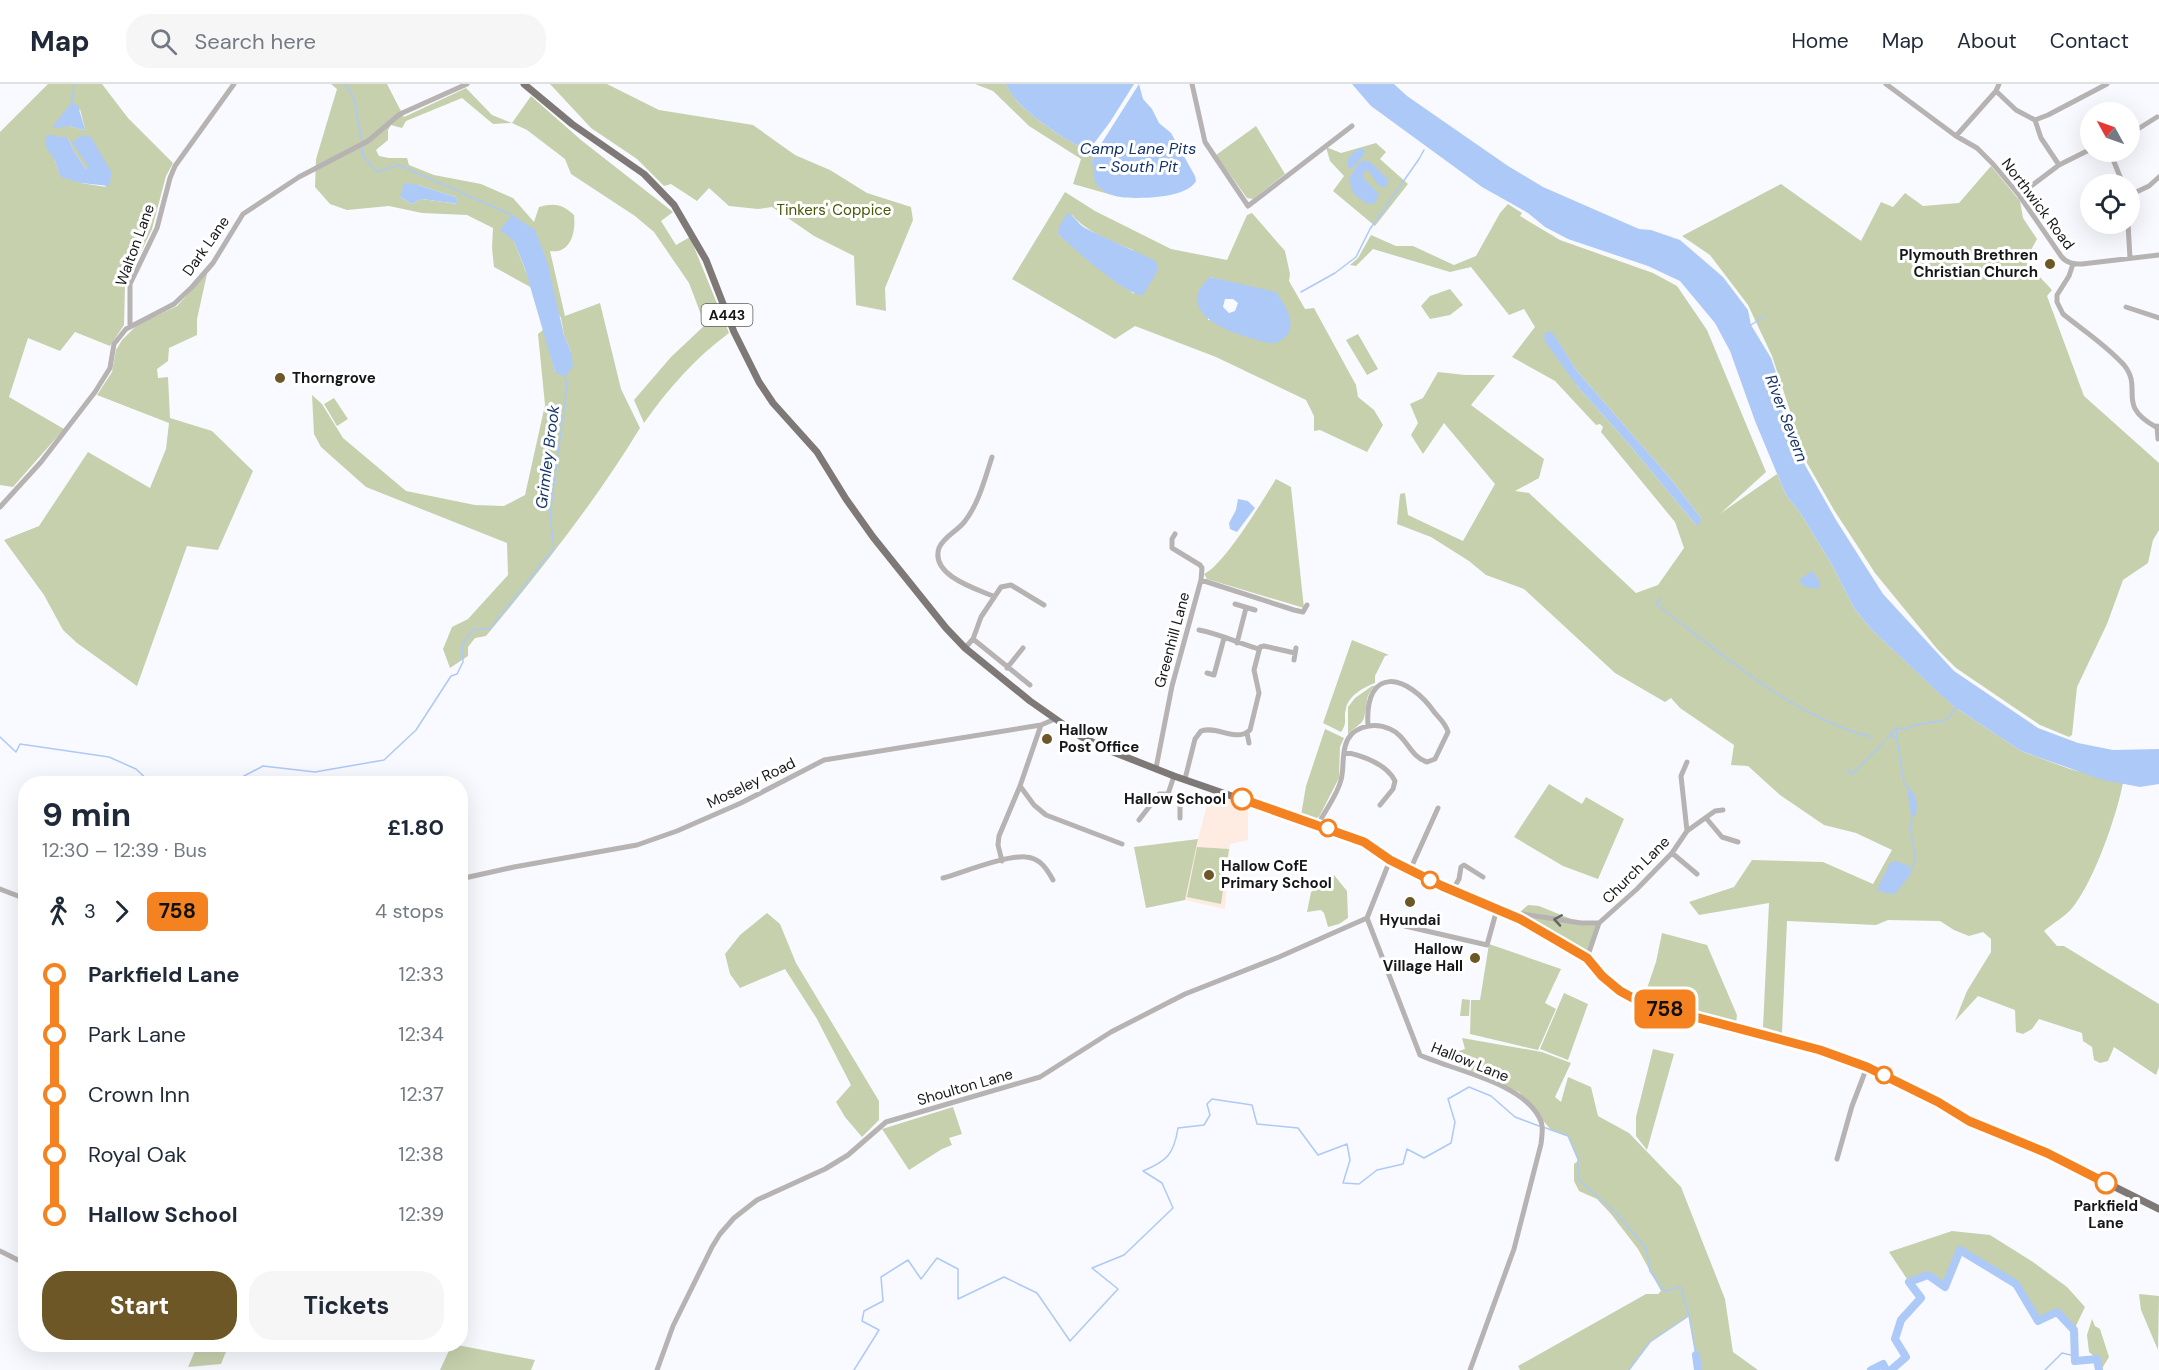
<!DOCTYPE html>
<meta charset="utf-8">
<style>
body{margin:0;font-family:"DM Sans",sans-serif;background:#f6f6f7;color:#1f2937;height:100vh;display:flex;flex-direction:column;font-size:22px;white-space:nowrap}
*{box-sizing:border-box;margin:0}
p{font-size:20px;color:#747a83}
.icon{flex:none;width:33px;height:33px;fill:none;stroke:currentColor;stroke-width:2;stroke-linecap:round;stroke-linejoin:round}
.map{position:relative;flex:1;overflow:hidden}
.drawer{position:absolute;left:18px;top:692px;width:450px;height:576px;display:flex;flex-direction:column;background:#fff;border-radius:24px;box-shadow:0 6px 24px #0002}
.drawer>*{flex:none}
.badge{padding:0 12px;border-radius:9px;font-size:21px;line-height:39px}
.needle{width:39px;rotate:310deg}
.buttons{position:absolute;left:2080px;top:18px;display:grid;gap:12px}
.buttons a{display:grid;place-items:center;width:60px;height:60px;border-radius:50%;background:#fff;box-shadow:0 6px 24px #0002;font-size:30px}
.map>.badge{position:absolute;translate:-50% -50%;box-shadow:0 0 0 3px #fff}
.legs{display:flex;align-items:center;gap:9px;height:66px;padding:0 24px;font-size:20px}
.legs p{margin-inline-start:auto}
.summary{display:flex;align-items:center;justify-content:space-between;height:102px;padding:0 24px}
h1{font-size:33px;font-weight:700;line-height:45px}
.action{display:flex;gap:12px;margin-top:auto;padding:12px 24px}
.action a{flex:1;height:69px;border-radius:24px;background:#6e5727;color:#fff;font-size:24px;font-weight:700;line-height:69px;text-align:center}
.action a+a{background:#f6f6f7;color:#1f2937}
ul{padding:0 24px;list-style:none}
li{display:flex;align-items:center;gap:21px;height:60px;font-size:22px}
li i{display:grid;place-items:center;width:9px;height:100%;margin:0 8px;background:currentColor}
li i::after{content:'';width:15px;height:15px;margin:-8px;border:4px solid;border-radius:50%;background:#fff}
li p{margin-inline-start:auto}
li:first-child i{background:linear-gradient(#0000 50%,currentColor 0)}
li:last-child i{background:linear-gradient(currentColor 50%,#0000 0)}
header{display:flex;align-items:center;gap:36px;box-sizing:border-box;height:84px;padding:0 30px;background:#fff;border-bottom:2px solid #e0e1e3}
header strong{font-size:28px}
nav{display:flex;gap:33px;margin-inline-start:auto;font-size:21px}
.search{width:420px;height:54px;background:#f6f6f7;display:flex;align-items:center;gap:15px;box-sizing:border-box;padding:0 21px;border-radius:24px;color:#747a83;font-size:22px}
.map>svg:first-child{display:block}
</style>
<header>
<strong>Map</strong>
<div class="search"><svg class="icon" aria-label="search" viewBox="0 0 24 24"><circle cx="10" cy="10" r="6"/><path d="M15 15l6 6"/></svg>Search here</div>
<nav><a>Home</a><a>Map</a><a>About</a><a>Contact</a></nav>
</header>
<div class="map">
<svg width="2159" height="1286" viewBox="0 0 2159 1286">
<rect width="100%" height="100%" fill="#f9faff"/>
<!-- education -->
<path fill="#feece2" d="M1210 709 1248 722V756L1230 760 1225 825 1185 816 1198 755Z"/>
<!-- green -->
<path fill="#c6d0ad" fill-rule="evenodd" d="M48 0H102L128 34 173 79 166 92 152 145 125 201 124 241 110 262 75 248 60 267 28 254 9 313 64 345 13 403 0 401V48ZM80 25 85 45 82 46 70 42ZM68 54 74 67 86 85 89 82 77 67 106 103 81 99 59 89 54 74Z
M331 0H387L404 33 466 4 492 31 512 39 531 12 581 56 673 128 661 137 676 161 690 153 729 249C695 274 668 305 644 339L634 316 671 273 705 241 689 199 654 148 635 132 571 90 565 75 527 46 512 39 493 40 462 14 406 37 402 44 391 41 388 46V56L376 66 379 72 389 74H407L409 81 434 91 481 100 513 114 534 138 539 123C554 119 562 120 574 131 576 148 571 170 550 167L565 232 600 219 621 305 640 344C595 418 541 486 486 552L475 554 468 563V572L450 584 443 565 452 543 468 535 508 491 507 459 366 403 321 363 314 350 312 311 322 320 343 354 406 407 475 421 504 422 525 411 545 321 538 250 544 245 555 288 571 268 564 251 561 234 514 157 532 204 494 183 492 164 493 144 467 131 422 129 389 122 347 126 330 120 315 103 316 75 337 5ZM418 101 456 113 457 120 422 115 412 120 400 113Z
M550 0H607L659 26 753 41 795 71 830 86 867 109 911 123 913 136 885 204 886 227 856 221 854 172 814 152 772 123 758 125 729 122 709 104 697 117 671 100 664 102 637 75 591 44Z
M975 0H1005C1010 5 1012 11 1016 16 1034 35 1071 62 1096 68L1092 77 1100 104 1112 111 1073 100 1081 75 1029 42 993 7Z
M1256 42 1285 90 1253 115 1247 114 1216 71Z
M1376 59 1386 68 1380 75 1408 100 1375 142 1333 107 1344 92 1330 77 1326 63 1341 69Z
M1991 82 2020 117 2023 134 2037 155 2025 177 2052 206 2047 212 2084 312 2159 379V446L2153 456 2148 479 2123 496 2107 540 2077 603 2072 651 2069 653 2040 641 1956 584 1938 566 1875 489 1834 426 1807 379 1772 272 1748 221 1710 171 1682 152 1781 100 1861 157 1881 118 1893 123 1905 109 1923 122 1959 119Z
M1065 108 1095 127 1171 165 1227 176 1247 131 1252 129 1285 167 1290 190 1289 197 1305 225 1314 224 1356 301 1358 313 1374 326 1383 341 1367 368 1320 346 1314 347V332L1306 316 1216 273 1135 242 1115 255 1012 195ZM1072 131C1088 149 1111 157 1133 166L1134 210 1095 181 1058 150ZM1210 193 1244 202 1291 240 1208 236Z
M1508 120 1522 129 1520 132 1560 156 1653 189 1677 202 1707 246 1766 388 1721 429 1777 390 1786 411 1801 430 1832 481 1854 524 1871 545 1935 605 1956 624 2021 667 2070 685 2123 699C2116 734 2094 796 2073 823 2066 832 2053 839 2044 847L2057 862H2064L2159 920V983L2156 991 2114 963 2108 977 2100 979 2094 976 2092 963 2083 957 2082 949 2039 935 2032 945 2023 950 2016 948 2015 926 1978 912 1955 937 1967 907 1991 868V855L1983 848 1969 852 1954 846 1940 837 1888 836 1876 841 1787 837 1782 949 1763 943 1769 819 1699 831 1689 818 1734 803 1752 776 1823 778 1873 800 1892 766 1856 749 1824 741 1780 711 1748 682 1731 681 1734 661 1680 624 1671 614 1665 618 1615 589 1524 505 1486 491 1469 477 1431 453 1397 440 1400 410 1405 409 1408 431 1463 457 1495 400 1444 339 1423 370 1411 351 1418 339 1410 320 1423 314 1438 288 1465 291H1495L1471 321 1544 375 1539 394 1515 407 1529 409 1636 509 1658 501 1684 464 1675 438 1601 348 1603 343 1600 340 1596 341 1555 297 1512 273 1535 243 1524 225 1509 231 1471 183 1450 188 1373 165 1356 182 1350 181 1358 174 1371 151 1396 162H1413L1454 181 1476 172 1500 129ZM1552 249 1577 287 1670 394 1701 434 1696 441 1627 358 1577 302Z
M206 190H207L197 235V251L169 264 168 277 157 285 158 294 168 293 170 334 212 347 253 387 218 466 187 462 137 602 77 559 63 546 44 511 4 456 39 442 88 368 150 404 166 365 169 339 97 311 112 288 116 266 122 256 137 241 177 222Z
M1450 205 1463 221 1450 231 1430 235 1421 222 1430 212Z
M1358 250 1378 285 1367 291 1346 256Z
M334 314 348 335 337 342 324 320Z
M1276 395 1291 403 1304 524 1207 495 1204 490C1224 481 1263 416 1276 395Z
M1352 556 1389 571 1385 572 1375 592V599C1364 603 1348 612 1346 625 1343 634 1348 639 1341 648L1323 639Z
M1372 602H1375C1364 612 1368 621 1364 634 1362 641 1352 644 1348 651V623L1355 614Z
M1325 645 1344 654 1340 663 1339 694 1319 733 1313 735 1301 731 1306 702Z
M1549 700 1582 720 1586 713 1624 735 1598 795 1563 782 1514 753Z
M1198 755 1185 816 1146 824 1134 763Z
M1197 763 1229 765 1221 820 1187 813Z
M1334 791 1347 807 1348 834 1339 840 1328 843 1324 829 1321 826 1307 828 1311 808Z
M1528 821 1539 822 1581 839H1599L1586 870C1566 853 1538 847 1520 828Z
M767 829 780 840 796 879 879 1017V1036L862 1053 845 1033 836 1018 851 1001 817 935 785 885 740 904 730 890 725 870 740 851Z
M1662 849 1707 861 1737 931 1736 939 1644 913 1656 878Z
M1489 860 1561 885 1545 919 1556 925 1538 966 1470 950 1471 916H1480Z
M1564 909 1588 920 1568 976 1540 965Z
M1462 915 1470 916 1469 932H1460Z
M1462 954 1542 968 1571 979 1555 1013 1561 1018 1568 993 1591 1003 1598 1032 1629 1049 1681 1103 1725 1215 1733 1268 1758 1286H1698L1689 1232 1650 1258 1629 1286H1520L1518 1282 1646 1210H1658L1661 1207 1638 1165 1611 1130 1597 1115 1579 1107 1574 1097V1080L1578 1077 1568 1052 1551 1046 1519 1008 1446 976 1448 966 1456 968 1465 965Z
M1653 965 1674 970 1647 1066 1636 1052V1033Z
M953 1023 962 1050 949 1054 952 1061 942 1065 909 1086 882 1045Z
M1952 1147 1990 1151 2033 1178 2067 1203 2085 1223 2074 1246 2057 1228 2038 1237 2016 1200 1960 1166 1947 1205 1928 1191 1909 1198 1889 1168Z
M2139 1210 2159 1212 2158 1266 2141 1226Z
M2092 1235 2095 1242 2100 1245 2109 1273 2101 1286 2097 1275 2089 1268 2087 1251Z
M198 1260H229L221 1280 188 1283Z
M452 1260 535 1276 531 1286H440Z"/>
<!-- water -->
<path fill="#adc9f7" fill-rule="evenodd" d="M1005 0H1134L1110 38 1089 66C1066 58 1033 34 1016 16 1011 11 1010 5 1005 0Z
M1139 0 1143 15 1152 25 1159 39 1171 49 1195 92 1196 97C1187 115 1133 116 1115 112 1107 110 1100 105 1095 99L1092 77 1096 68Z
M1352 0H1394L1407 12 1508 82 1543 103 1639 145 1651 146 1680 156 1723 193 1748 226 1751 241 1771 274 1781 303V320L1805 381 1836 436 1883 510 1954 587 2038 644 2078 659 2113 666 2159 665V700L2140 703 2103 696 2021 667 1956 624 1941 611 1871 545 1854 524 1832 481 1801 430 1786 411 1755 337 1730 267 1715 239 1680 197 1648 182 1568 155 1545 143 1528 129 1482 103 1371 22Z
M72 18 78 22 85 45 82 46 70 42 55 44 53 42Z
M49 51 68 54 74 67 86 85 88 82 72 58 83 51 91 53 112 89 109 102 81 99 61 93C58 88 57 83 55 77 51 67 44 67 45 53Z
M1361 64 1365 67 1364 71 1352 84H1348V75L1356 66Z
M1363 76 1370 78 1389 96 1385 104 1378 101 1368 86 1363 88V94L1379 110 1375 119 1367 120 1353 109 1349 95 1357 81Z
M404 99 418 101 456 113 458 120 422 115 412 120 400 113Z
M1067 129C1075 132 1078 140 1085 144 1108 156 1131 165 1154 176L1158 181 1157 188 1143 211C1127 213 1072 163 1058 150L1059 143Z
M512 131 535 146 547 177 564 251 571 268 573 282 565 293 555 288 525 185 514 157 500 146Z
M1210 193 1276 208C1285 221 1299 241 1284 254 1280 257 1276 260 1271 259 1263 259 1252 254 1244 252 1217 244 1176 223 1210 193ZM1225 215H1233L1238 219 1235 227 1229 229 1223 223Z
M1545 248H1552L1577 287 1670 394 1701 434 1700 440 1696 441 1627 358 1577 302 1544 256Z
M1238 415 1248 417 1255 424 1237 448 1230 445 1229 439 1236 426Z
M1812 487 1820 498V505L1805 503 1799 496Z
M1908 704C1918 711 1917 720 1916 731L1912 733Z
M1896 777 1909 782 1911 790 1895 810 1884 809 1877 805 1890 779Z"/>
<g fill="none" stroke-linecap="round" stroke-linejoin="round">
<!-- stream -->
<path stroke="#adc9f7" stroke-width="1.5" d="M345 0 354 14 362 58
M72 18 74 0
M362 62 363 72 377 88 399 81 512 131
M1301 208 1335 189 1356 173 1370 145 1419 75 1424 66
M1751 241 1766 231
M1660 514 1656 520C1721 569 1792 633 1872 653
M1896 644 1897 654
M1890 651 1897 655 1904 699 1908 704 1912 733 1910 743 1916 776 1911 786
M0 653 16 668 20 660 109 673 136 685 151 699
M1887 654 1896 644 1905 645 1915 641 1946 636 1957 623
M1846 685 1852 690 1884 658
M231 699 263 682 315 688 384 676 416 646 451 592 457 590 463 578 462 561 474 545H490L554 464 550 431 567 302 565 291
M1543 1043 1568 1052 1578 1075V1095L1615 1128 1646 1164 1650 1187 1664 1207 1681 1203 1689 1232 1696 1271
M854 1286 879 1246 862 1237 864 1227 883 1217 881 1193 908 1176 921 1195 937 1174 958 1185V1215L1004 1193 1037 1209 1070 1257 1118 1205 1092 1184 1124 1171 1173 1124 1162 1099 1143 1087C1167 1077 1174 1070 1178 1044L1204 1041 1210 1031 1207 1020 1212 1015 1252 1021 1257 1040 1298 1044 1318 1071 1347 1060 1350 1076 1343 1099 1359 1100 1377 1086 1403 1080 1407 1065 1424 1074 1451 1059 1455 1038 1448 1015 1469 1003 1491 1012 1515 1033 1539 1042
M1629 1286 1650 1258 1687 1233
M2045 1286 2062 1269 2075 1272"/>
<!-- river -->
<path stroke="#adc9f7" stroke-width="8" d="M1696 1271 1698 1286
M1871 1286 1883 1280 1886 1286
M1891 1286 1906 1273 1895 1255 1901 1236 1921 1214 1909 1198 1928 1191 1945 1203 1960 1166 2016 1200 2038 1237 2057 1228 2074 1246 2075 1277 2097 1275 2099 1286"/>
<!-- minor -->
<path stroke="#b6b3b2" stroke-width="5" d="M1192 0 1205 58 1248 122 1352 42
M1886 0 1956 52 1977 64 1993 80 2019 111 2061 172C2066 179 2073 180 2082 180L2159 171
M1996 7 2016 26 2035 36
M2035 36 2048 31 2107 0
M2035 36 2041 54 2059 81
M2130 50 2157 33
M1956 52 1996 7 1999 0
M2110 68 2123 100
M2019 111 2059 81 2091 65
M2130 111 2149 102 2159 93
M2087 118 2091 116
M2128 140 2130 174
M2073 180 2069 192 2057 211V218L2063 230C2084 247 2106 261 2124 281 2144 306 2115 320 2156 343
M2126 223 2159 234
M130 242V200L157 144 170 94 175 82 234 0
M2157 342 2158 355
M992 373C985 394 979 419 965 437 958 447 944 452 939 464 930 491 976 505 993 512
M0 423 41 378 95 308 110 284 114 260 126 245 174 220 192 203 213 179 243 130 299 93 368 57 400 30 467 0
M1201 496 1294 526 1303 528 1307 521
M1235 520 1255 526
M1199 546C1220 550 1238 559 1259 565
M973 555 981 533 1001 503 1011 501 1044 521
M1237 559 1246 524
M965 564 973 555 1030 601
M1294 576 1296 564
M1007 584 1023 564
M1207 589 1214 591 1224 554
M1041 641 1020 702 1034 721 1046 731 1122 760
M1247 649 1249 659
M1344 668C1361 671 1387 680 1395 697L1393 705 1380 721
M1156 684 1172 602 1201 496 1202 484 1200 481 1172 464V455L1175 450
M1185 695 1195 655 1201 647C1217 641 1236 659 1250 646L1259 609 1254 586 1260 563 1264 562 1295 569
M1168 710 1180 717V734
M1706 734 1722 753 1738 758
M1139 736 1159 710H1168L1174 692
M1318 741C1325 726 1337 712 1341 696 1344 685 1342 674 1345 663 1349 643 1373 637 1390 645 1407 652 1410 673 1427 678L1435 675 1448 648C1446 640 1440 635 1435 629 1408 590 1364 580 1368 642
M1687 747 1715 727 1723 726
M1672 769 1697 790
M1390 776 1367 834 1420 971C1455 987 1520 998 1539 1033 1544 1041 1542 1051 1541 1060L1514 1165 1470 1286
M1002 777 998 761 999 752 1020 702
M1410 786 1438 724
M943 794C964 788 1006 771 1026 773 1040 774 1047 785 1053 796
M460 795 514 783 637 761 677 747 741 719 824 676 1041 641 1055 635
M0 805 26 815
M1452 807 1459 795 1461 783 1464 781 1483 793
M1520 835 1523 830 1581 839H1599
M1405 842 1487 861 1497 825
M1587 874 1599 839 1637 805 1672 769 1687 747 1681 692 1687 678
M1837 1075 1852 1022 1867 983
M0 1167 26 1180
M657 1286 673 1242 712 1163 720 1150 734 1134 757 1116 825 1085 848 1071 886 1038 1040 993 1111 948 1185 910 1279 873 1367 834"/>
<!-- major -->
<path stroke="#7e7876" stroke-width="7" d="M524 0 572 40 644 90 674 121 706 176 734 248 759 298 773 319 817 368 846 415 873 453 946 544 965 564 1030 617 1080 652 1108 666 1174 692 1364 758 1390 776 1447 805 1520 835 1570 864 1587 874 1602 892 1620 907 1642 919 1820 966 1872 985 1938 1018 1969 1037 2047 1069 2159 1125"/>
</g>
<!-- one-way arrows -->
<defs><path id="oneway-chevron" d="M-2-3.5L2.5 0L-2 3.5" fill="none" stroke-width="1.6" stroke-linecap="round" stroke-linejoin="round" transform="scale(1.5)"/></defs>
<use stroke="#666566" href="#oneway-chevron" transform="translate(1558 836) rotate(-171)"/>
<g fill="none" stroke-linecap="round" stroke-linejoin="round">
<defs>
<path id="line-1" d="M1242 715 1364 758 1390 776 1442 802 1520 835 1587 874 1602 892 1620 907 1642 919 1820 966 1867 983 1938 1018 1969 1037 2047 1069 2106 1099"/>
</defs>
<!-- line-1 casing -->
<use href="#line-1" stroke="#fff" stroke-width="14"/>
<!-- line-1 -->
<use href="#line-1" stroke="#f58220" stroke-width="9"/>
</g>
<!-- markers -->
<g fill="#6e5727" stroke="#fff" stroke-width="2">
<circle cx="2050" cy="180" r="6"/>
<circle cx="280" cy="294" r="6"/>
<circle cx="1047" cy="655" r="6"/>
<circle cx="1209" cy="791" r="6"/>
<circle cx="1410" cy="818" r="6"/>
<circle cx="1475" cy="874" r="6"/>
</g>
<g fill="#fff" stroke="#f58220" stroke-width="3">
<circle cx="1242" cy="715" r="10"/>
<circle cx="1328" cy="744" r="8"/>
<circle cx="1430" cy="796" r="8"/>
<circle cx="1884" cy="991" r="8"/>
<circle cx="2106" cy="1099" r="10"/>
</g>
<g text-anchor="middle" stroke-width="6" stroke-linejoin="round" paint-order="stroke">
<!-- shield labels -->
<rect fill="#fff" stroke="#5c5d5e" stroke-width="1.5" x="701.5" y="220" width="51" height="22" rx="4.5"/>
<g font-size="14" font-weight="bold" fill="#161719">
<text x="727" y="236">A443</text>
</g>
<!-- street labels -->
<g font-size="15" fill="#161719" stroke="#fff">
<text transform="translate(2038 120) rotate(53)" y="5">Northwick Road</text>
<text transform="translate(135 161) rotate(-70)" y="5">Walton Lane</text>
<text transform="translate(206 162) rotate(-55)" y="5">Dark Lane</text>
<text transform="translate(1172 556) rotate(-75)" y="5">Greenhill Lane</text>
<text transform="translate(751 699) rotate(-26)" y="5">Moseley Road</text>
<text transform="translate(1636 786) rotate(-45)" y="5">Church Lane</text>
<text transform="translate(1470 978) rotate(22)" y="5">Hallow Lane</text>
<text transform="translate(965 1003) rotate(-16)" y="5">Shoulton Lane</text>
</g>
<!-- park labels -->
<g font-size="15" fill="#475703" stroke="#fff">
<text x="834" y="131">Tinkers' Coppice</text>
</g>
<!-- poi labels -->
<g font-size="15" font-weight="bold" fill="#161719" stroke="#fff" text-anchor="start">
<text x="2038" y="176" text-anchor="end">Plymouth Brethren<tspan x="2038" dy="17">Christian Church</tspan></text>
<text x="292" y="299">Thorngrove</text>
<text x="1059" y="651">Hallow<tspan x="1059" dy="17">Post Office</tspan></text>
<text x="1221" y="787">Hallow CofE<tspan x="1221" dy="17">Primary School</tspan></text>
<text x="1410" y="841" text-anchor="middle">Hyundai</text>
<text x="1463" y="870" text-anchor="end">Hallow<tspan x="1463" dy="17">Village Hall</tspan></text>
</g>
<!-- stop labels -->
<g font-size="15" font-weight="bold" fill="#161719" stroke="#fff" text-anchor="end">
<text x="1226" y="720">Hallow School</text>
<text x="2106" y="1127" text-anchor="middle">Parkfield<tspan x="2106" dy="17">Lane</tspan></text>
</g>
<!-- water labels -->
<g font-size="16" font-style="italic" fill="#15346a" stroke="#fff">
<text x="1138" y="70">Camp Lane Pits<tspan x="1138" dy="18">- South Pit</tspan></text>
<text transform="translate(1787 334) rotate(69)" y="6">River Severn</text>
<text transform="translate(547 373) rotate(-83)" y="6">Grimley Brook</text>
</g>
</g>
</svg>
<div class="buttons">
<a><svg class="needle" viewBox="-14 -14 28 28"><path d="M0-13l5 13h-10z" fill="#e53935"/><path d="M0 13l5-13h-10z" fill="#747a83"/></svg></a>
<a><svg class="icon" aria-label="locate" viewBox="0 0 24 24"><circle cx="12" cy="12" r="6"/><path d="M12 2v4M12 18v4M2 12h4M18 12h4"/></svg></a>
</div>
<b class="badge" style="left:1665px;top:925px;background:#f58220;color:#111">758</b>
<section class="drawer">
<div class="summary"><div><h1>9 min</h1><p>12:30 – 12:39 · Bus</p></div><b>£1.80</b></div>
<div class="legs"><svg class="icon" aria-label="walk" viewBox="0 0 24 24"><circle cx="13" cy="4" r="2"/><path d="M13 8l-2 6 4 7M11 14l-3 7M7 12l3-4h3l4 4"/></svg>3<svg class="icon" aria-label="forward" viewBox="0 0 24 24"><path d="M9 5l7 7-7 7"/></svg><b class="badge" style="background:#f58220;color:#111">758</b><p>4 stops</p></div>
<ul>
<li><i style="color:#f58220"></i><b>Parkfield Lane</b><p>12:33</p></li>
<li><i style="color:#f58220"></i><span>Park Lane</span><p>12:34</p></li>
<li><i style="color:#f58220"></i><span>Crown Inn</span><p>12:37</p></li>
<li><i style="color:#f58220"></i><span>Royal Oak</span><p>12:38</p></li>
<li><i style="color:#f58220"></i><b>Hallow School</b><p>12:39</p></li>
</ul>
<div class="action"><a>Start</a><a>Tickets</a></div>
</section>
</div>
